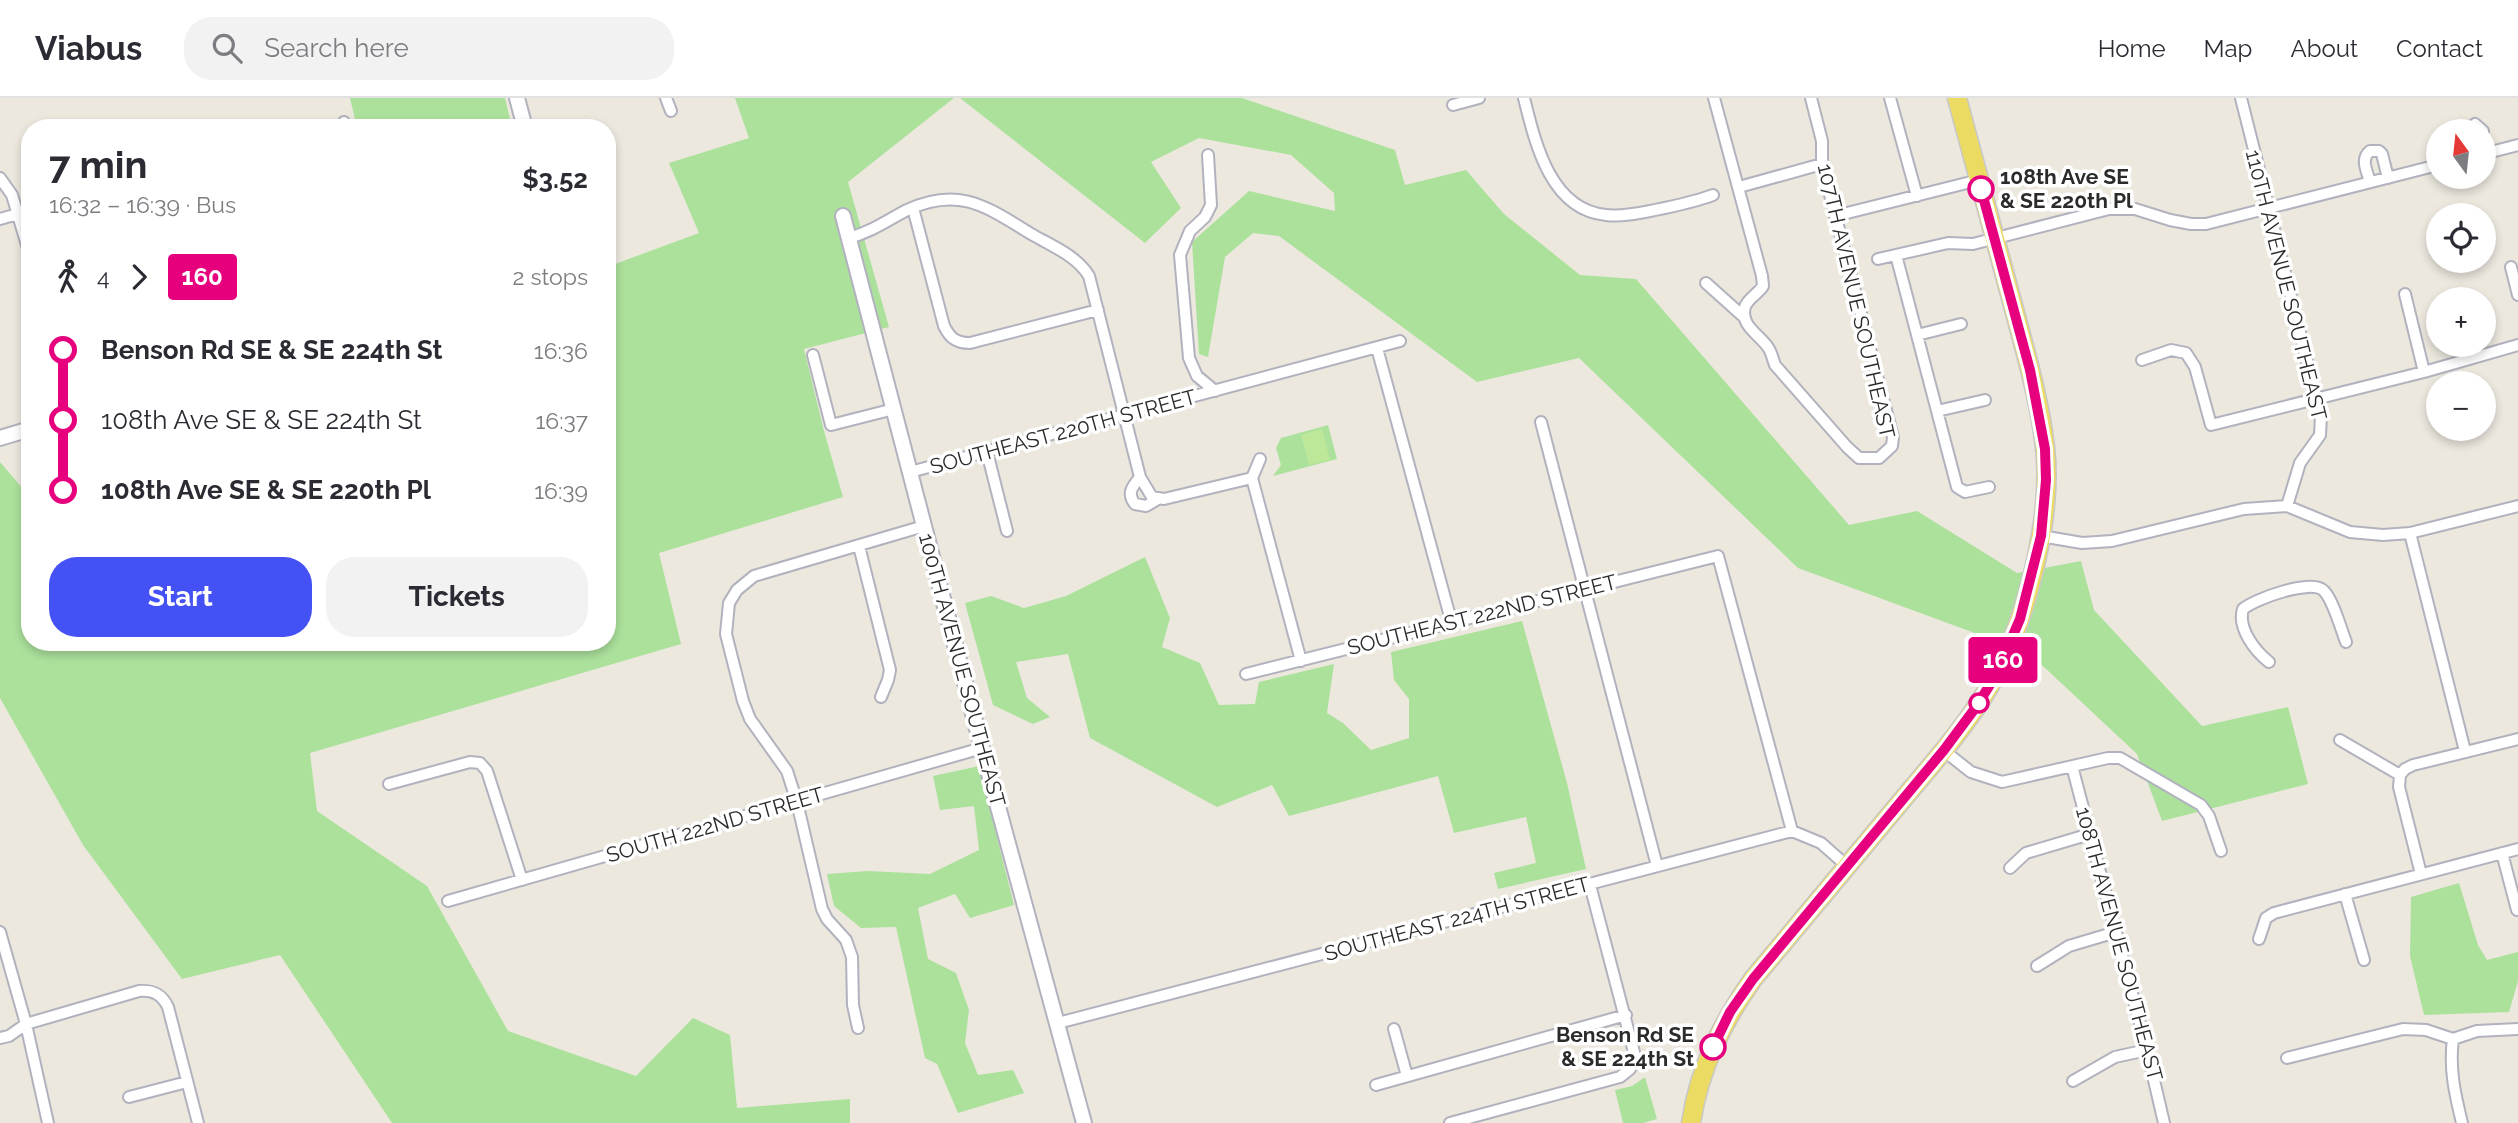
<!DOCTYPE html>
<meta charset="utf-8">
<style>
body{margin:0;font-family:Raleway,sans-serif;background:#f2f2f3;color:#2b2b33;height:100vh;display:flex;flex-direction:column;font-size:26px;white-space:nowrap}
*{box-sizing:border-box;margin:0}
p{font-size:23px;color:#7c7c81}
.icon{flex:none;width:38px;height:38px;fill:none;stroke:currentColor;stroke-width:2;stroke-linecap:round;stroke-linejoin:round}
.map{position:relative;flex:1;overflow:hidden}
.panel{position:absolute;left:21px;top:21px;width:595px;height:532px;display:flex;flex-direction:column;background:#fff;border-radius:28px;box-shadow:0 4px 10px #0003}
.panel>*{flex:none}
.badge{padding:0 14px;border-radius:5px;font-size:24px;line-height:46px}
.needle{width:46px;rotate:345deg}
.tools{position:absolute;left:2426px;top:21px;display:grid;gap:14px}
.tools a{display:grid;place-items:center;width:70px;height:70px;border-radius:50%;background:#fff;box-shadow:0 4px 10px #0003;font-size:35px}
.map>.badge{position:absolute;translate:-50% -50%;box-shadow:0 0 0 4px #fff}
.legs{display:flex;align-items:center;gap:10px;height:77px;padding:0 28px;font-size:23px}
.legs p{margin-inline-start:auto}
.overview{display:flex;align-items:center;justify-content:space-between;height:119px;padding:0 28px}
h1{font-size:38px;font-weight:700;line-height:52px}
.primary-button{display:flex;gap:14px;margin-top:auto;padding:14px 28px}
.primary-button a{flex:1;height:80px;border-radius:28px;background:#4451f4;color:#fff;font-size:28px;font-weight:700;line-height:80px;text-align:center}
.primary-button a+a{background:#f2f2f3;color:#2b2b33}
ul{padding:0 28px;list-style:none}
li{display:flex;align-items:center;gap:24px;height:70px;font-size:26px}
li i{display:grid;place-items:center;width:10px;height:100%;margin:0 9px;background:currentColor}
li i::after{content:'';width:18px;height:18px;margin:-9px;border:5px solid;border-radius:50%;background:#fff}
li p{margin-inline-start:auto}
li:first-child i{background:linear-gradient(#0000 50%,currentColor 0)}
li:last-child i{background:linear-gradient(currentColor 50%,#0000 0)}
header{display:flex;align-items:center;gap:42px;box-sizing:border-box;height:98px;padding:0 35px;background:#fff;border-bottom:2px solid #e1e1e2}
header strong{font-size:33px}
nav{display:flex;gap:38px;margin-inline-start:auto;font-size:24px}
.search{width:490px;height:63px;background:#f2f2f3;display:flex;align-items:center;gap:18px;box-sizing:border-box;padding:0 24px;border-radius:28px;color:#7c7c81;font-size:26px}
.map>svg:first-child{display:block}
</style>
<header>
<strong>Viabus</strong>
<div class="search"><svg class="icon" aria-label="search" viewBox="0 0 24 24"><circle cx="10" cy="10" r="6"/><path d="M15 15l6 6"/></svg>Search here</div>
<nav><a>Home</a><a>Map</a><a>About</a><a>Contact</a></nav>
</header>
<div class="map">
<svg width="2518" height="1025" viewBox="0 0 2518 1025">
<rect width="100%" height="100%" fill="#ece8de"/>
<!-- green -->
<path fill="#ace19c" d="M350 0H505L512 30H357Z
M735 0H954L848 84 889 229 804 251 824 333 843 399 659 455 681 546 310 655 317 713 427 788 508 933 636 978 693 920 730 937 737 1010 850 1001V1025H392L280 857 182 881 83 747 0 600V364L30 399V544H155L160 550 180 544H607V169L699 135 669 65 749 40Z
M960 0H1242L1395 52 1405 87 1466 72 1504 116 1580 177 1636 181 1849 427 1917 413 2017 475 2081 463 2094 512 2202 628 2288 609 2308 686 2162 723 2137 656 2029 555 1798 470 1579 260 1477 284 1279 138 1253 135 1225 159 1208 259 1199 256 1192 144 1249 93 1335 113 1334 95 1291 57 1199 40 1151 64 1181 110 1145 145Z
M1328 327 1337 361 1273 378 1281 367 1276 350 1281 340Z
M1145 459 1170 520 1162 549 1200 565 1219 607 1255 606 1259 584 1334 566 1327 615 1343 625 1371 652 1409 640V601L1394 582 1391 554 1522 523 1567 685 1586 771 1498 791 1494 775 1536 765 1526 719 1454 735 1438 678 1289 718 1272 687 1217 709 1090 640 1068 556 1016 564 1027 600 1050 619 1033 626 993 607 965 505 991 498 1024 510 1066 498Z
M979 668 1014 807 970 820 955 796 918 810 928 861 956 875 969 912 965 945 978 977 1013 972 1024 995 958 1015 937 966 925 960 896 829 861 830 834 808 827 776 868 773 930 776 979 752 974 708 940 712 933 678Z
M2459 785 2478 847 2487 862 2518 854V883L2509 914 2424 917 2410 858 2411 799Z
M1645 979 1657 1021 1643 1025H1623L1615 992 1632 988Z"/>
<!-- pitch -->
<path fill="#bde899" d="M1322 331 1330 362 1309 367 1301 337Z"/>
<g fill="none" stroke-linecap="round" stroke-linejoin="round">
<defs>
<path id="minor" d="M666 0 671 13
M1524 0C1535 44 1550 112 1606 117 1622 119 1640 115 1655 112 1675 108 1694 104 1713 97
M1714 0 1762 178 1763 188C1759 195 1747 201 1745 209 1739 228 1762 238 1769 251 1772 256 1773 262 1775 267L1847 349 1859 360H1879L1892 348 1893 339 1822 66V43L1811 0
M1890 0 1917 98
M2241 0 2321 318 2320 337 2300 365 2287 408
M1453 7 1479 0
M344 24 346 30
M2465 33 2475 26 2483 33
M2483 56 2518 47
M1208 57 1211 107 1205 119 1190 133 1180 157 1189 260 1197 278 1215 293
M0 80 12 97 30 157
M2370 84C2367 73 2360 61 2370 53H2379L2382 56 2388 80
M1739 89 1822 66
M913 110 944 228C950 240 956 245 970 245L1098 212
M1835 118 1979 82
M0 121 18 116
M849 140C873 133 886 123 907 112 960 87 988 110 1033 137 1052 148 1077 158 1089 178L1140 379 1152 399 1164 401 1252 380 1260 361
M1896 157 1957 389 1965 394 1989 389
M1878 161 1948 145 1973 146 2109 111H2135L2170 122 2191 126H2206L2438 67
M2511 169 2518 197
M1706 185 1745 220
M2405 196 2424 274
M1917 237 1961 226
M1377 250 1452 526
M813 257 831 327 894 311
M2142 262 2171 252 2186 255 2195 269 2211 327 2424 274 2518 247
M1937 313 1985 302
M1541 324 1657 768
M987 354 1007 433
M910 374 1400 243
M1140 379C1133 388 1126 395 1135 406L1146 408 1158 401
M1252 380 1301 563
M2410 435 2465 653
M2041 438 2082 445 2112 443 2244 411 2287 408 2350 434 2383 437 2410 435 2518 408
M859 448 890 572 888 582 881 599
M2269 564C2255 553 2237 530 2243 511 2255 501 2312 480 2324 493 2333 502 2341 531 2346 544
M1246 576 1718 458 1792 733
M2340 642 2400 677
M1943 652 1971 674 2002 684 2108 660H2120L2201 707 2209 718 2221 753
M2072 668 2147 952 2164 1025
M2400 677 2405 671 2413 667 2518 641
M2400 677 2399 689 2421 776
M389 686 470 664 480 665 487 673 522 782
M2502 755 2517 812
M2010 770 2026 755 2090 736
M2345 796 2364 862
M448 803 982 650
M0 834 26 926 48 1025
M2259 841 2266 820 2274 815 2518 751
M2037 868 2069 848 2116 834
M1058 925 1792 733 1821 745 1847 768
M858 930 853 907 852 859 846 842 827 821 822 811 797 704 787 673 750 621 743 603 726 536 729 505 737 492 754 478 924 428
M1394 931 1407 978
M0 940 9 938 26 926 139 893C153 892 162 896 168 909L198 1025
M2453 941C2449 971 2455 996 2462 1025
M2287 960 2403 931 2426 932 2453 941 2477 933 2518 931
M2073 983 2115 959 2147 952
M1376 987 1626 917
M129 999 187 984
M1450 1025 1620 979 1630 971 1635 958 1590 787"/>
<path id="tertiary" d="M517 0 525 30
M843 118 982 650 1084 1025
M0 340 30 331"/>
<path id="primary" d="M1691 1025C1699 971 1722 925 1753 881 1802 823 1850 764 1899 706 1932 666 1969 626 1995 579 2027 520 2053 417 2045 349 2039 298 2024 249 2011 200 1993 133 1975 66 1957 0"/>
</defs>
<!-- minor casing -->
<use href="#minor" stroke="#b1b2be" stroke-width="14"/>
<!-- tertiary casing -->
<use href="#tertiary" stroke="#b1b2be" stroke-width="18"/>
<!-- primary casing -->
<use href="#primary" stroke="#c8c8c8" stroke-width="21"/>
<!-- minor -->
<use href="#minor" stroke="#fff" stroke-width="10"/>
<!-- tertiary -->
<use href="#tertiary" stroke="#fff" stroke-width="14"/>
<!-- primary -->
<use href="#primary" stroke="#ecdb63" stroke-width="18"/>
</g>
<g fill="none" stroke-linecap="round" stroke-linejoin="round">
<defs>
<path id="line-1" d="M1713 949 1730 914 1753 881 1944 652 1976 609 1996 577 2020 521 2041 438 2046 382 2045 351 2030 272 1981 91"/>
</defs>
<!-- line-1 casing -->
<use href="#line-1" stroke="#fff" stroke-width="16"/>
<!-- line-1 -->
<use href="#line-1" stroke="#e6007e" stroke-width="10"/>
</g>
<!-- markers -->
<g fill="#fff" stroke="#e6007e" stroke-width="3.5">
<circle cx="1981" cy="91" r="12"/>
<circle cx="1979" cy="605" r="9"/>
<circle cx="1713" cy="949" r="12"/>
</g>
<g text-anchor="middle" stroke-width="7" stroke-linejoin="round" paint-order="stroke">
<!-- stop labels -->
<g font-size="21" font-weight="bold" fill="#2b2b2b" stroke="#fff" text-anchor="start">
<text x="2000" y="86">108th Ave SE<tspan x="2000" dy="24">&amp; SE 220th Pl</tspan></text>
<text x="1694" y="944" text-anchor="end">Benson Rd SE<tspan x="1694" dy="24">&amp; SE 224th St</tspan></text>
</g>
<!-- street labels -->
<g font-size="21" fill="#2b2b2b" stroke="#fff">
<text transform="translate(2286 187) rotate(76)" y="7">110TH AVENUE SOUTHEAST</text>
<text transform="translate(1856 203) rotate(77)" y="7">107TH AVENUE SOUTHEAST</text>
<text transform="translate(1063 334) rotate(-15)" y="7">SOUTHEAST 220TH STREET</text>
<text transform="translate(1482 517) rotate(-14)" y="7">SOUTHEAST 222ND STREET</text>
<text transform="translate(962 572) rotate(75)" y="7">100TH AVENUE SOUTHEAST</text>
<text transform="translate(715 727) rotate(-16)" y="7">SOUTH 222ND STREET</text>
<text transform="translate(1457 821) rotate(-15)" y="7">SOUTHEAST 224TH STREET</text>
<text transform="translate(2119 846) rotate(75)" y="7">108TH AVENUE SOUTHEAST</text>
</g>
</g>
</svg>
<div class="tools">
<a><svg class="needle" viewBox="-14 -14 28 28"><path d="M0-13l5 13h-10z" fill="#e53935"/><path d="M0 13l5-13h-10z" fill="#7c7c81"/></svg></a>
<a><svg class="icon" aria-label="locate" viewBox="0 0 24 24"><circle cx="12" cy="12" r="6"/><path d="M12 2v4M12 18v4M2 12h4M18 12h4"/></svg></a>
<a>+</a>
<a>−</a>
</div>
<b class="badge" style="left:2003px;top:562px;background:#e6007e;color:#fff">160</b>
<section class="panel">
<div class="overview"><div><h1>7 min</h1><p>16:32 – 16:39 · Bus</p></div><b>$3.52</b></div>
<div class="legs"><svg class="icon" aria-label="walk" viewBox="0 0 24 24"><circle cx="13" cy="4" r="2"/><path d="M13 8l-2 6 4 7M11 14l-3 7M7 12l3-4h3l4 4"/></svg>4<svg class="icon" aria-label="forward" viewBox="0 0 24 24"><path d="M9 5l7 7-7 7"/></svg><b class="badge" style="background:#e6007e;color:#fff">160</b><p>2 stops</p></div>
<ul>
<li><i style="color:#e6007e"></i><b>Benson Rd SE &amp; SE 224th St</b><p>16:36</p></li>
<li><i style="color:#e6007e"></i><span>108th Ave SE &amp; SE 224th St</span><p>16:37</p></li>
<li><i style="color:#e6007e"></i><b>108th Ave SE &amp; SE 220th Pl</b><p>16:39</p></li>
</ul>
<div class="primary-button"><a>Start</a><a>Tickets</a></div>
</section>
</div>
